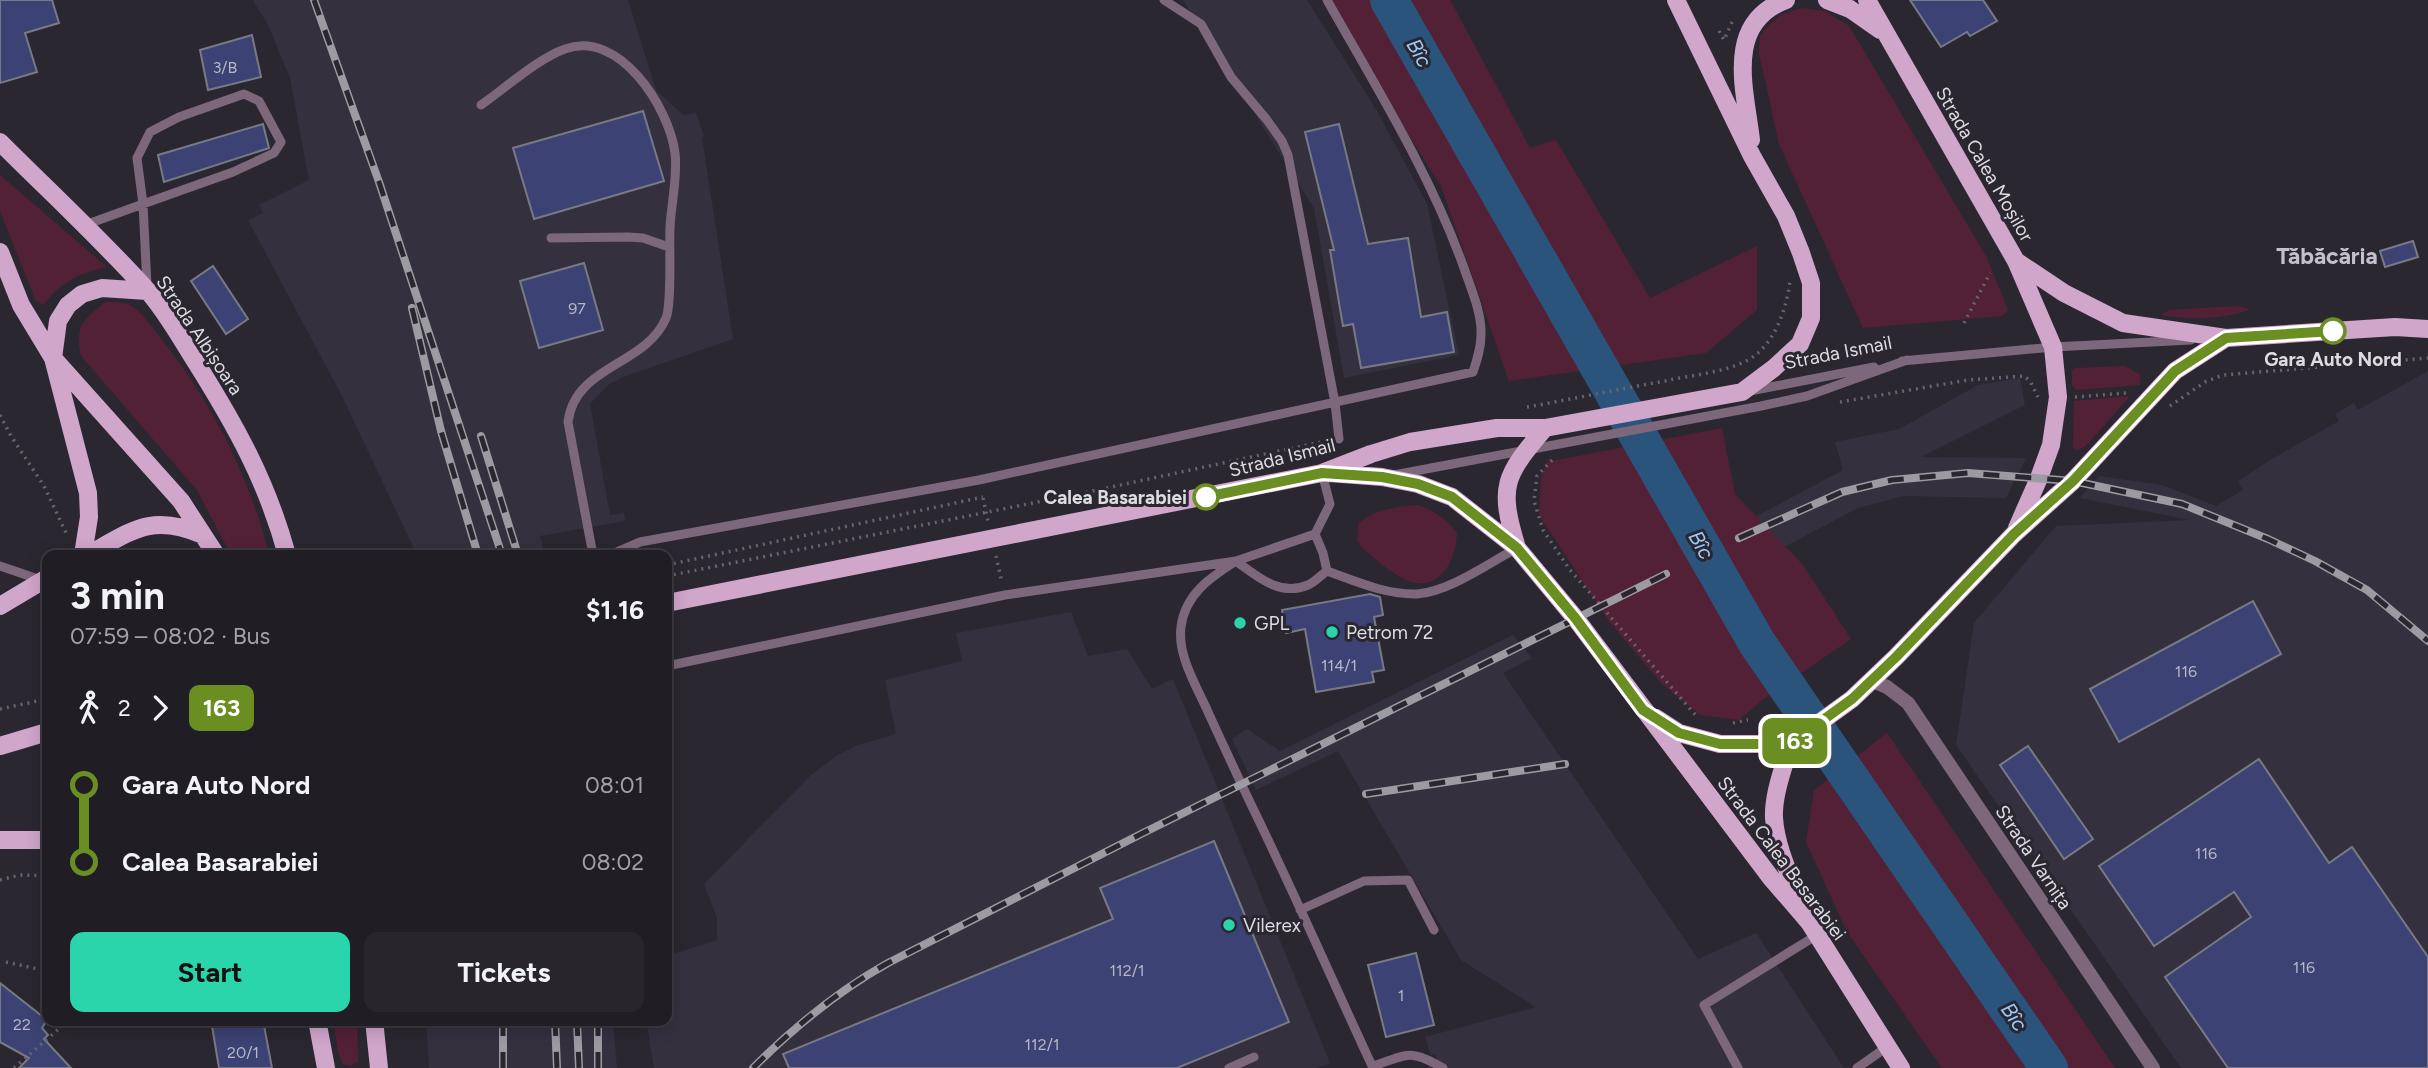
<!DOCTYPE html>
<meta charset="utf-8">
<style>
body{margin:0;font-family:Figtree,sans-serif;background:#28262c;color:#f1f3f6;height:100vh;display:flex;flex-direction:column;font-size:26px;white-space:nowrap}
*{box-sizing:border-box;margin:0}
p{font-size:23px;color:#a2a2a6}
.icon{flex:none;width:38px;height:38px;fill:none;stroke:currentColor;stroke-width:2;stroke-linecap:round;stroke-linejoin:round}
.map{position:relative;flex:1;overflow:hidden}
.sheet{position:absolute;left:42px;top:550px;width:630px;height:476px;display:flex;flex-direction:column;background:#201d24;border-radius:14px;box-shadow:0 4px 18px #0003,0 0 0 2px #3d3b41}
.sheet>*{flex:none}
.badge{padding:0 14px;border-radius:10px;font-size:24px;line-height:46px}
.map>.badge{position:absolute;translate:-50% -50%;box-shadow:0 0 0 4px #fff}
.legs{display:flex;align-items:center;gap:10px;height:77px;padding:0 28px;font-size:23px}
.legs p{margin-inline-start:auto}
.overview{display:flex;align-items:center;justify-content:space-between;height:119px;padding:0 28px}
h1{font-size:38px;font-weight:700;line-height:52px}
.primary-button{display:flex;gap:14px;margin-top:auto;padding:14px 28px}
.primary-button a{flex:1;height:80px;border-radius:14px;background:#2bd5ac;color:#111;font-size:28px;font-weight:700;line-height:80px;text-align:center}
.primary-button a+a{background:#28262c;color:#f1f3f6}
ul{padding:0 28px;list-style:none}
li{display:flex;align-items:center;gap:24px;height:77px;font-size:26px}
li i{display:grid;place-items:center;width:10px;height:100%;margin:0 9px;background:currentColor}
li i::after{content:'';width:18px;height:18px;margin:-9px;border:5px solid;border-radius:50%;background:#201d24}
li p{margin-inline-start:auto}
li:first-child i{background:linear-gradient(#0000 50%,currentColor 0)}
li:last-child i{background:linear-gradient(currentColor 50%,#0000 0)}
.map>svg:first-child{display:block}
</style>
<div class="map">
<svg width="2428" height="1068" viewBox="0 0 2428 1068">
<rect width="100%" height="100%" fill="#2b2730"/>
<!-- built -->
<path fill="#35303e" d="M253 0H628L656 90 683 115 696 113 704 136 702 138 733 339 623 377 609 384 590 404 610 515 624 513 625 521 540 536 545 555H417L342 396 248 220 263 213 259 205 309 180 290 78 268 25Z
M1183 0H1307L1377 111 1427 204 1459 355 1344 378 1314 208Z
M2428 371V1068H2181L1956 745 1974 623 2056 526 2190 520 2080 498 2099 476 2162 485 2216 506 2243 490 2238 481 2272 459 2339 421 2335 414 2354 403 2358 410Z
M2020 378 2025 405 1921 457 2026 458 2006 498 1903 496 1858 508 1756 562 1738 526 1843 470 1835 442 1899 429 1978 385Z
M1071 612 1088 656 1127 649 1152 689 1173 679 1330 1063 1317 1068H654L646 1020H667V956L717 940V918L704 884 810 776 836 756 855 746 896 734 885 680 962 661 956 633Z
M1513 635 1532 658 1503 673 1698 959 1756 933 1844 1068H1427L1437 1061 1435 1054 1431 1055 1425 1037 1536 1007 1461 960 1338 751 1256 790 1232 739 1247 729 1280 751Z
M426 1020H613L617 1068H429Z"/>
<!-- green -->
<path fill="#532136" d="M1323 0H1450L1530 148 1556 140 1650 298 1757 246V310L1706 353 1509 381 1441 186Z
M1802 8 1825 11 1849 26 1986 256 2008 310 2002 316 1863 328 1779 144 1759 53 1760 36 1768 26 1782 14Z
M0 175 107 267C76 274 63 281 43 305L36 301 0 211Z
M106 302C113 302 122 302 128 304 142 311 151 326 161 339 210 399 251 479 269 555H231L197 490 81 356C74 328 84 318 106 302Z
M2235 306 2251 309C2223 320 2189 320 2160 315L2170 310Z
M2124 366 2140 374V385L2077 390 2072 386V371L2075 368Z
M2130 396 2086 446 2077 450 2073 448 2074 401Z
M1722 428 1735 494 1803 565 1851 639 1761 701 1739 720 1700 715 1662 684 1608 620 1539 515 1541 477 1547 462Z
M1417 505C1436 511 1445 518 1457 533 1456 561 1439 594 1406 580 1391 574 1375 558 1361 547L1357 540 1359 523C1376 509 1396 507 1417 505Z
M1887 733 2115 1068H1942L1847 932 1806 842 1814 790Z
M333 1020H357L358 1059V1062L350 1066 343 1064 338 1052Z"/>
<g fill="none" stroke-linecap="round" stroke-linejoin="round">
<!-- river -->
<path stroke="#2b547d" stroke-width="38" d="M1389 0 1757 643 2049 1068"/>
</g>
<!-- building -->
<path fill="#3c4273" stroke="#777a85" stroke-width="2" d="M0 0H52L59 23 25 33 37 72 0 83Z
M1910 0H1983L1997 21 1970 36 1967 32 1941 47Z
M252 35 261 77 208 90 200 50Z
M643 111 664 181 534 219 513 148Z
M263 124 269 148 164 182 158 155Z
M1339 124 1368 244 1408 238 1421 317 1447 312 1454 352 1361 368 1353 324 1343 326 1330 250H1334L1305 132Z
M2413 241 2418 257 2385 267 2380 251Z
M584 263 603 330 539 348 520 281Z
M213 266 248 319 226 334 191 281Z
M1370 594 1380 597 1383 615 1374 617 1384 670 1372 672 1374 682 1316 692 1305 629 1286 633 1282 610Z
M2253 601 2281 654 2119 742 2090 689Z
M2028 746 2093 839 2064 859 2000 765Z
M2259 759 2329 863 2352 847 2428 957V1068H2228L2165 977 2251 917 2234 892 2154 946 2099 866Z
M1214 841 1289 1022 1177 1068H789L783 1054 1113 919 1100 888Z
M1416 953 1434 1025 1386 1037 1368 965Z
M0 983 47 1020 42 1028 48 1035 44 1039 71 1068H19L29 1058 0 1042Z
M211 1020H263L272 1068H219Z"/>
<g fill="none" stroke-linecap="round" stroke-linejoin="round">
<!-- path -->
<path stroke="#67646c" stroke-width="3.5" stroke-dasharray="2 5" stroke-linecap="butt" d="M1719 31 1724 40 1734 18
M1964 323 1990 273
M2075 397 2126 393
M1840 402 1968 380 2024 376 2030 381 2038 397
M2170 406 2205 382 2223 375 2428 358
M1527 407C1573 399 1619 389 1665 381 1691 375 1724 373 1748 360 1775 345 1786 309 1790 282
M0 415 11 436 44 486 67 535
M1552 460 1537 476 1534 501 1543 530 1570 570 1698 718
M983 498 988 521
M996 556 1002 583
M667 565 983 497
M667 576 1083 493 1326 441
M0 709 47 699
M1733 723 1748 720
M0 880 20 875 47 876
M6 962 47 971
M14 1068 69 1020"/>
<!-- service -->
<path stroke="#7c687a" stroke-width="9" d="M1164 0 1201 24 1231 77 1267 120 1282 141 1288 155 1335 403 1339 439
M244 94 259 101 281 142 274 153 233 172 143 204 137 158 150 132 179 117Z
M481 105C505 88 539 58 565 49 619 29 669 107 675 153 678 177 671 204 670 228 669 247 672 304 666 318 646 366 575 365 568 422L593 555
M85 225 143 204 147 286
M551 238 628 237 643 238 669 247
M1902 361 2053 347 2191 340
M1750 391 1874 367
M1394 475 1761 406 1807 396 1907 360
M1315 534 1323 553 1327 571C1321 575 1315 582 1308 585 1280 597 1258 577 1236 561 1211 577 1185 594 1181 627 1177 655 1197 687 1208 712 1225 749 1242 786 1260 823 1299 904 1335 986 1373 1068
M610 555 640 542 979 480 1473 372C1477 360 1481 348 1481 335 1482 313 1471 289 1464 268 1430 173 1376 87 1327 0
M0 566 41 580
M1327 571C1355 581 1386 595 1417 594 1449 592 1489 563 1517 548
M667 666 1005 595 1236 561 1315 534 1330 504 1322 473
M1300 910 1364 881 1408 880 1434 930
M1373 1066C1408 1055 1409 1048 1443 1068
M1229 1068 1254 1057
M1738 1068 1704 1005 1817 935
M1857 1068 1887 1047"/>
<!-- tertiary -->
<path stroke="#7c687a" stroke-width="14" d="M1871 680 1887 687 1908 703 2153 1068"/>
<!-- primary -->
<path stroke="#d0a6cb" stroke-width="18" d="M1827 0 1850 9 1880 30
M1867 0 2016 261 2064 293 2123 323 2226 338 2395 327 2428 329
M1751 140C1745 89 1724 23 1786 0
M0 142C49 191 100 238 146 289 166 311 181 339 197 364 237 428 267 482 287 555
M0 252 21 305 53 358 181 501 216 555
M2016 261 2053 347 2058 397 2051 445 2039 478 2017 528
M1329 473 1382 477 1418 484 1452 497 1517 548 1576 619 1771 878 1809 922 1901 1068
M1517 548C1498 486 1504 476 1545 428
M83 555 89 517 88 493 53 358 58 321 68 305 82 294 102 288 147 291
M88 555C133 530 152 513 203 535
M667 603 1322 473 1371 454 1410 442 1497 428H1545L1742 392 1774 368 1800 344 1811 318V283L1801 253 1786 216 1752 156 1676 0
M0 606 47 578
M1656 718 1679 733 1720 744H1790L1852 699 1896 657 2014 534 2073 481 2175 371 2226 338
M1790 744C1784 768 1773 793 1774 818 1776 848 1791 878 1802 906
M0 746 47 732
M0 840H47
M317 1020 326 1068
M374 1020 379 1068"/>
<defs>
<path id="rail" d="M314 0 379 182 502 555
M412 308 441 431 478 555
M481 436 518 555
M1739 538 1842 492 1892 480 1968 473 2073 481 2182 504 2268 539 2315 561 2367 590 2428 641
M1366 794 1565 764
M555 1020 557 1068
M577 1020 579 1068
M598 1020V1068
M503 1068V1020
M753 1068C794 1027 838 991 888 963L1143 833 1666 574"/>
</defs>
<!-- rail casing -->
<use href="#rail" stroke="#9d9ba2" stroke-width="8"/>
<!-- rail -->
<use href="#rail" stroke="#2b2730" stroke-width="5" stroke-dasharray="16" stroke-linecap="butt"/>
</g>
<g fill="none" stroke-linecap="round" stroke-linejoin="round">
<defs>
<path id="line-1" d="M1206 497 1322 473 1382 477 1418 484 1452 497 1517 548 1576 619 1643 710 1679 733 1720 744H1790L1852 699 1896 657 2014 534 2073 481 2175 371 2226 338 2333 331"/>
</defs>
<!-- line-1 casing -->
<use href="#line-1" stroke="#fff" stroke-width="16"/>
<!-- line-1 -->
<use href="#line-1" stroke="#6b8e23" stroke-width="10"/>
</g>
<!-- markers -->
<g fill="#fff" stroke="#6b8e23" stroke-width="3.5">
<circle cx="2333" cy="331" r="12"/>
<circle cx="1206" cy="497" r="12"/>
</g>
<g fill="#2bd5ac" stroke="#2b2730" stroke-width="2.5">
<circle cx="1240" cy="623" r="7"/>
<circle cx="1332" cy="632" r="7"/>
<circle cx="1229" cy="925" r="7"/>
</g>
<g text-anchor="middle" stroke-width="6" stroke-linejoin="round" paint-order="stroke">
<!-- number labels -->
<g font-size="16" fill="#b6b6c6">
<text x="225" y="73">3/B</text>
<text x="577" y="314">97</text>
<text x="1339" y="671">114/1</text>
<text x="2186" y="677">116</text>
<text x="2206" y="859">116</text>
<text x="2304" y="973">116</text>
<text x="1127" y="976">112/1</text>
<text x="1401" y="1001">1</text>
<text x="22" y="1030">22</text>
<text x="1042" y="1050">112/1</text>
<text x="243" y="1058">20/1</text>
</g>
<!-- street labels -->
<g font-size="19" fill="#dedce2" stroke="#2b2730">
<text transform="translate(1985 164) rotate(60)" y="7">Strada Calea Moșilor</text>
<text transform="translate(200 335) rotate(56)" y="7">Strada Albișoara</text>
<text transform="translate(1838 352) rotate(-11)" y="7">Strada Ismail</text>
<text transform="translate(1282 457) rotate(-14)" y="7">Strada Ismail</text>
<text transform="translate(2034 857) rotate(56)" y="7">Strada Varnița</text>
<text transform="translate(1782 858) rotate(53)" y="7">Strada Calea Basarabiei</text>
</g>
<!-- stop labels -->
<g font-size="19" font-weight="bold" fill="#dedce2" stroke="#2b2730">
<text x="2333" y="366">Gara Auto Nord</text>
<text x="1187" y="504" text-anchor="end">Calea Basarabiei</text>
</g>
<!-- poi labels -->
<g font-size="19" fill="#dedce2" stroke="#2b2730" text-anchor="start">
<text x="1254" y="630">GPL</text>
<text x="1346" y="639">Petrom 72</text>
<text x="1243" y="932">Vilerex</text>
</g>
<!-- water labels -->
<g font-size="21" font-style="italic" fill="#9acbff" stroke="#2b2730">
<text transform="translate(1419 53) rotate(60)" y="7">Bîc</text>
<text transform="translate(1701 545) rotate(60)" y="7">Bîc</text>
<text transform="translate(2014 1017) rotate(55)" y="7">Bîc</text>
</g>
<!-- quarter labels -->
<g font-size="23" font-weight="bold" fill="#c4c0cc" stroke="#2b2730">
<text x="2327" y="264">Tăbăcăria</text>
</g>
</g>
</svg>
<b class="badge" style="left:1795px;top:741px;background:#6b8e23;color:#fff">163</b>
<section class="sheet">
<div class="overview"><div><h1>3 min</h1><p>07:59 – 08:02 · Bus</p></div><b>$1.16</b></div>
<div class="legs"><svg class="icon" aria-label="walk" viewBox="0 0 24 24"><circle cx="13" cy="4" r="2"/><path d="M13 8l-2 6 4 7M11 14l-3 7M7 12l3-4h3l4 4"/></svg>2<svg class="icon" aria-label="forward" viewBox="0 0 24 24"><path d="M9 5l7 7-7 7"/></svg><b class="badge" style="background:#6b8e23;color:#fff">163</b></div>
<ul>
<li><i style="color:#6b8e23"></i><b>Gara Auto Nord</b><p>08:01</p></li>
<li><i style="color:#6b8e23"></i><b>Calea Basarabiei</b><p>08:02</p></li>
</ul>
<div class="primary-button"><a>Start</a><a>Tickets</a></div>
</section>
</div>
